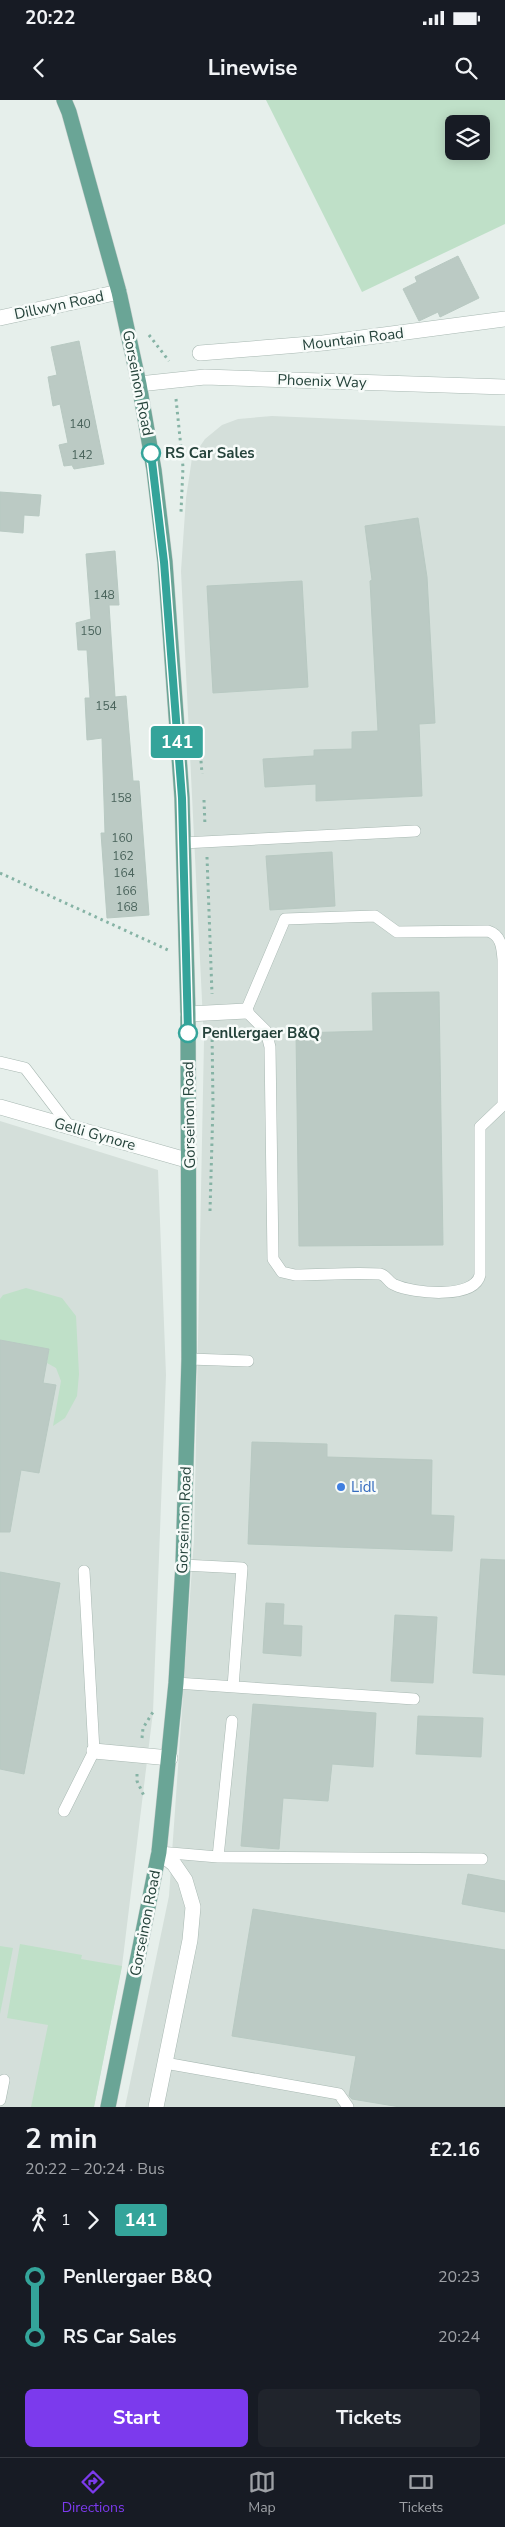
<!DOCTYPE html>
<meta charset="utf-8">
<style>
body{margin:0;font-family:"Nunito Sans",sans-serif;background:#20242c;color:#f1f3f6;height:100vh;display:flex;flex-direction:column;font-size:19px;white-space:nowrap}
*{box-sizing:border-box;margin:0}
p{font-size:16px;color:#9ea1a6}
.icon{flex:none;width:28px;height:28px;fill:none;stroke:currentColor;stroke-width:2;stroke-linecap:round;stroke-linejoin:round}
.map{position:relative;height:2007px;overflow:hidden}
.sheet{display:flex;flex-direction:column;background:#171b24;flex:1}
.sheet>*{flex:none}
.badge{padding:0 10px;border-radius:4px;font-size:18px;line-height:32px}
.tools{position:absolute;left:445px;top:15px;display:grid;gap:10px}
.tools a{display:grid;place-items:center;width:45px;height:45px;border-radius:8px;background:#171b24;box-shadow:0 2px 12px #0003;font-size:25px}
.map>.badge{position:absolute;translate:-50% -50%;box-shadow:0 0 0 2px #fff}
.legs{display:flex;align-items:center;gap:8px;height:55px;padding:0 25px;font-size:16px}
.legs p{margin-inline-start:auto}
.headline{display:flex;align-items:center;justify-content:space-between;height:85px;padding:0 25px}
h1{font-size:28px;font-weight:700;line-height:38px}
.action{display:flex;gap:10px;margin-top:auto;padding:10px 25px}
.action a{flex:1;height:58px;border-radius:8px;background:#7c3aed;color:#fff;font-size:20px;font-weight:700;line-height:58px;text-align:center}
.action a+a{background:#20242c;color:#f1f3f6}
ul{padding:0 25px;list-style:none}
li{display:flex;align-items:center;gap:18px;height:60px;font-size:19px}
li i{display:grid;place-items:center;width:8px;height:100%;margin:0 6px;background:currentColor}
li i::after{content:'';width:12px;height:12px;margin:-6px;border:4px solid;border-radius:50%;background:#171b24}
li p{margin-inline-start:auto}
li:first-child i{background:linear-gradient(#0000 50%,currentColor 0)}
li:last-child i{background:linear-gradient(currentColor 50%,#0000 0)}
.status{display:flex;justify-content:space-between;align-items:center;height:35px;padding:0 25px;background:#171b24;direction:ltr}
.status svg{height:14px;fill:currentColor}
header{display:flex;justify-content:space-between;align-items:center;height:65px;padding:0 25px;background:#171b24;font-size:22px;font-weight:700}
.tab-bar{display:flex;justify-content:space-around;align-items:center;height:70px;border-top:1px solid #363941;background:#171b24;font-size:14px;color:#9ea1a6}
.tab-bar a{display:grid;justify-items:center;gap:2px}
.tab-bar .active{color:#7c3aed}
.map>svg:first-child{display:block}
</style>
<div class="status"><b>20:22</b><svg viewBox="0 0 49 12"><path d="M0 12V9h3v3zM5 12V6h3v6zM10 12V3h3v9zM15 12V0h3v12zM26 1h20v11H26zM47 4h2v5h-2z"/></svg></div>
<header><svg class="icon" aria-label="back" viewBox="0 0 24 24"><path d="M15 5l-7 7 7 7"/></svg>Linewise<svg class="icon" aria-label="search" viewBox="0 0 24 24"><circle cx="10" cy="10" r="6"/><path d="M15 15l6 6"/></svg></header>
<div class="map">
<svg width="505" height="2007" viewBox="0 0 505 2007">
<rect width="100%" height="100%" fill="#e6efeb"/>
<!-- built -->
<path fill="#d4dfda" d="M272 316 505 326V2007H125L169 1796 194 1439 204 941 181 471 186 398 192 358 205 339 222 325 238 319Z
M0 1021 158 1070 166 1275 153 1612 122 1866 94 2007H0Z"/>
<!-- green -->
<path fill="#bfe0c8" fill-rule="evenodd" d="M266 0H505V124L362 192ZM454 24H481V51H454Z
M26 1188 62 1198 76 1216 79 1274 77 1296 65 1318 53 1326 61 1281 56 1268 47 1263 49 1249 0 1240V1199L3 1195Z
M20 1844 82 1855 81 1859 122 1866 94 2007H31L48 1925 7 1918Z
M0 1846 13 1848 0 1914Z"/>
<!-- building -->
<path fill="#bbcac4" stroke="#b8c9c2" d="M458 156 479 198 440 217 438 212 419 221 403 189 417 182 415 177Z
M79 241 104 364 74 369 72 365 64 366 59 345 68 343 60 304 53 306 48 277 57 275 51 247Z
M0 392 41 395 39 416 24 415 23 433 0 431Z
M418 418 427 477 435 623 419 624 422 696 316 701V684L265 687 263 659 314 656V650L352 649V632L378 631 370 481 372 480 365 426Z
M115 451 119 505H109L115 597 126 596 133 681H139L149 815 107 818 101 733H105L102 638 87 640 85 598H90L87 550H78L76 523 91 519 86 454Z
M302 481 308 587 213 593 207 486Z
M332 752 335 806 270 810 266 756Z
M439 892 443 1145 299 1146 296 933 373 931 372 893Z
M0 1240 49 1249 43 1283 56 1285 39 1373 21 1370 10 1432H0Z
M252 1342 327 1344V1357L432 1360 431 1415 454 1416 452 1451 248 1444Z
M481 1459 505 1460V1575L473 1573Z
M0 1472 60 1483 24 1674 0 1669Z
M266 1503 284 1504 283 1525 302 1526 301 1556 263 1553Z
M395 1515 437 1517 433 1583 391 1581Z
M253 1604 376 1613 373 1667 332 1664 328 1701 283 1698 279 1749 241 1746Z
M418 1616 483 1618 481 1657 416 1654Z
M468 1774 505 1781V1812L462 1804Z
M253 1809 505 1850V2007H400L352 1999 349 1996 356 1956 232 1936Z"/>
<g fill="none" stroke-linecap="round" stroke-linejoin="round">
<defs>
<path id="lane" d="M183 743 415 731
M375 816 397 832 488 831C501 835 502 847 503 859V1005L480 1027V1175C474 1200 412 1193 395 1185 388 1183 387 1175 380 1174 352 1172 322 1175 295 1175L282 1172 273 1159 270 947 266 931 246 911 285 819Z
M0 962 25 968 70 1027
M189 1259 248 1261
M183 1465 242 1468 233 1587
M176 1583 414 1599
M64 1711 94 1651 84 1471
M159 1752 218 1757 482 1759
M218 1757 232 1621
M165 1963 339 1994 348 2007
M0 2000 4 1980"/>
<path id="street" d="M0 218 119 192
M200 253 323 243 505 219
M139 284 205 277 505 287
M188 914 246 911
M0 1007 190 1061
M94 1651 170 1658
M156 2007 190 1840 193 1807 185 1780 174 1764 159 1752"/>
<path id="primary" d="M64 0 69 12 119 192 139 284 154 370 165 462 182 698 188 914 189 1259 183 1465 176 1583 159 1752 108 2007"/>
</defs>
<!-- lane casing -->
<use href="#lane" stroke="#a8b8b2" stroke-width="12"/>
<!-- street casing -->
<use href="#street" stroke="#a8b8b2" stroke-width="16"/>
<!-- primary casing -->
<use href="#primary" stroke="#c2cac8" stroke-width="16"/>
<!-- path -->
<path stroke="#86b3a5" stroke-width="3" stroke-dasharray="2.5 4" stroke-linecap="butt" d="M149 235 169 261
M176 299 183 367 181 412
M200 648 202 674
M204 700 205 726
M207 757 212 894
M0 773 168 850
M210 1111 213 1005 212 932
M142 1638 143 1628 153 1612
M137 1674V1681L145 1698"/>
<!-- lane -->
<use href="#lane" stroke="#fff" stroke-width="11"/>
<!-- street -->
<use href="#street" stroke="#fff" stroke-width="15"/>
<!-- primary -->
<use href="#primary" stroke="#6aa596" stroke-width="15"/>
</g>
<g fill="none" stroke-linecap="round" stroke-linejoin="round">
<defs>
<path id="line-1" d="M151 353 164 462 182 698 188 933"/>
</defs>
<!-- line-1 casing -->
<use href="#line-1" stroke="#fff" stroke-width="11"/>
<!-- line-1 -->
<use href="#line-1" stroke="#34a49a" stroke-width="8"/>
</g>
<!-- markers -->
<g fill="#fff" stroke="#34a49a" stroke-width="2.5">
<circle cx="151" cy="353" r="9"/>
<circle cx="188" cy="933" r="9"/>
</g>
<circle fill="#3f7fe0" stroke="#f7fbf9" stroke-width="2" cx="341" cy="1387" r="5"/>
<g text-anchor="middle" stroke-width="5" stroke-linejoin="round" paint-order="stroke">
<!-- number labels -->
<g font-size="12" fill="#4a645c">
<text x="80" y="328">140</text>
<text x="82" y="359">142</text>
<text x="104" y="499">148</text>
<text x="91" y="535">150</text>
<text x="106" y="610">154</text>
<text x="121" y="702">158</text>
<text x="122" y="742">160</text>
<text x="123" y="760">162</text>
<text x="124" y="777">164</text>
<text x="126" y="795">166</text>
<text x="127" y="811">168</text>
</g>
<!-- street labels -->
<g font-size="15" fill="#24423a" stroke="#f7fbf9">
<text transform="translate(59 205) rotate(-12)" y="5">Dillwyn Road</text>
<text transform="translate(353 239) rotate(-7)" y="5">Mountain Road</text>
<text transform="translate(322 281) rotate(2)" y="5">Phoenix Way</text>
<text transform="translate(138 283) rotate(79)" y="5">Gorseinon Road</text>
<text transform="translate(189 1015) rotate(-91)" y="5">Gorseinon Road</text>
<text transform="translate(95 1034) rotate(16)" y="5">Gelli Gynore</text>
<text transform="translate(184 1420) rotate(-88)" y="5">Gorseinon Road</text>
<text transform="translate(145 1823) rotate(-79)" y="5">Gorseinon Road</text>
</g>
<!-- stop labels -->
<g font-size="15" font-weight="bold" fill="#24423a" stroke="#f7fbf9" text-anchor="start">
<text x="165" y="358">RS Car Sales</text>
<text x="202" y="938">Penllergaer B&amp;Q</text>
</g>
<!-- shop labels -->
<g font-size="15" fill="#366cbe" stroke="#f7fbf9" text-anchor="start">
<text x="351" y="1392">Lidl</text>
</g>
</g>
</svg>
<div class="tools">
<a><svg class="icon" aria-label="layers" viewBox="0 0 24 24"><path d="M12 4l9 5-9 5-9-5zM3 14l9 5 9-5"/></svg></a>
</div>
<b class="badge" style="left:177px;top:642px;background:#34a49a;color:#fff">141</b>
</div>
<section class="sheet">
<div class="headline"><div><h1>2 min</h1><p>20:22 – 20:24 · Bus</p></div><b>£2.16</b></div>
<div class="legs"><svg class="icon" aria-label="walk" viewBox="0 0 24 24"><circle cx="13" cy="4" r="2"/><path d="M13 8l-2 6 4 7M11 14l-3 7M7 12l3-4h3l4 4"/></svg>1<svg class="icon" aria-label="forward" viewBox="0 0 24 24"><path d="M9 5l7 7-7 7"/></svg><b class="badge" style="background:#34a49a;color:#fff">141</b></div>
<ul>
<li><i style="color:#34a49a"></i><b>Penllergaer B&amp;Q</b><p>20:23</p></li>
<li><i style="color:#34a49a"></i><b>RS Car Sales</b><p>20:24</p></li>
</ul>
<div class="action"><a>Start</a><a>Tickets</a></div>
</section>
<nav class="tab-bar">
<a class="active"><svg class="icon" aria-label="directions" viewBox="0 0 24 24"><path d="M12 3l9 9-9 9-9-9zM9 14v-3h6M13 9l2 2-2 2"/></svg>Directions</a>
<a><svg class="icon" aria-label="map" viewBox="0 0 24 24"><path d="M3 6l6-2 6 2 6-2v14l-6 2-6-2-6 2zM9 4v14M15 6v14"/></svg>Map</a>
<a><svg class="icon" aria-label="tickets" viewBox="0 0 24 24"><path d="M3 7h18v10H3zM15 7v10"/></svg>Tickets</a>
</nav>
